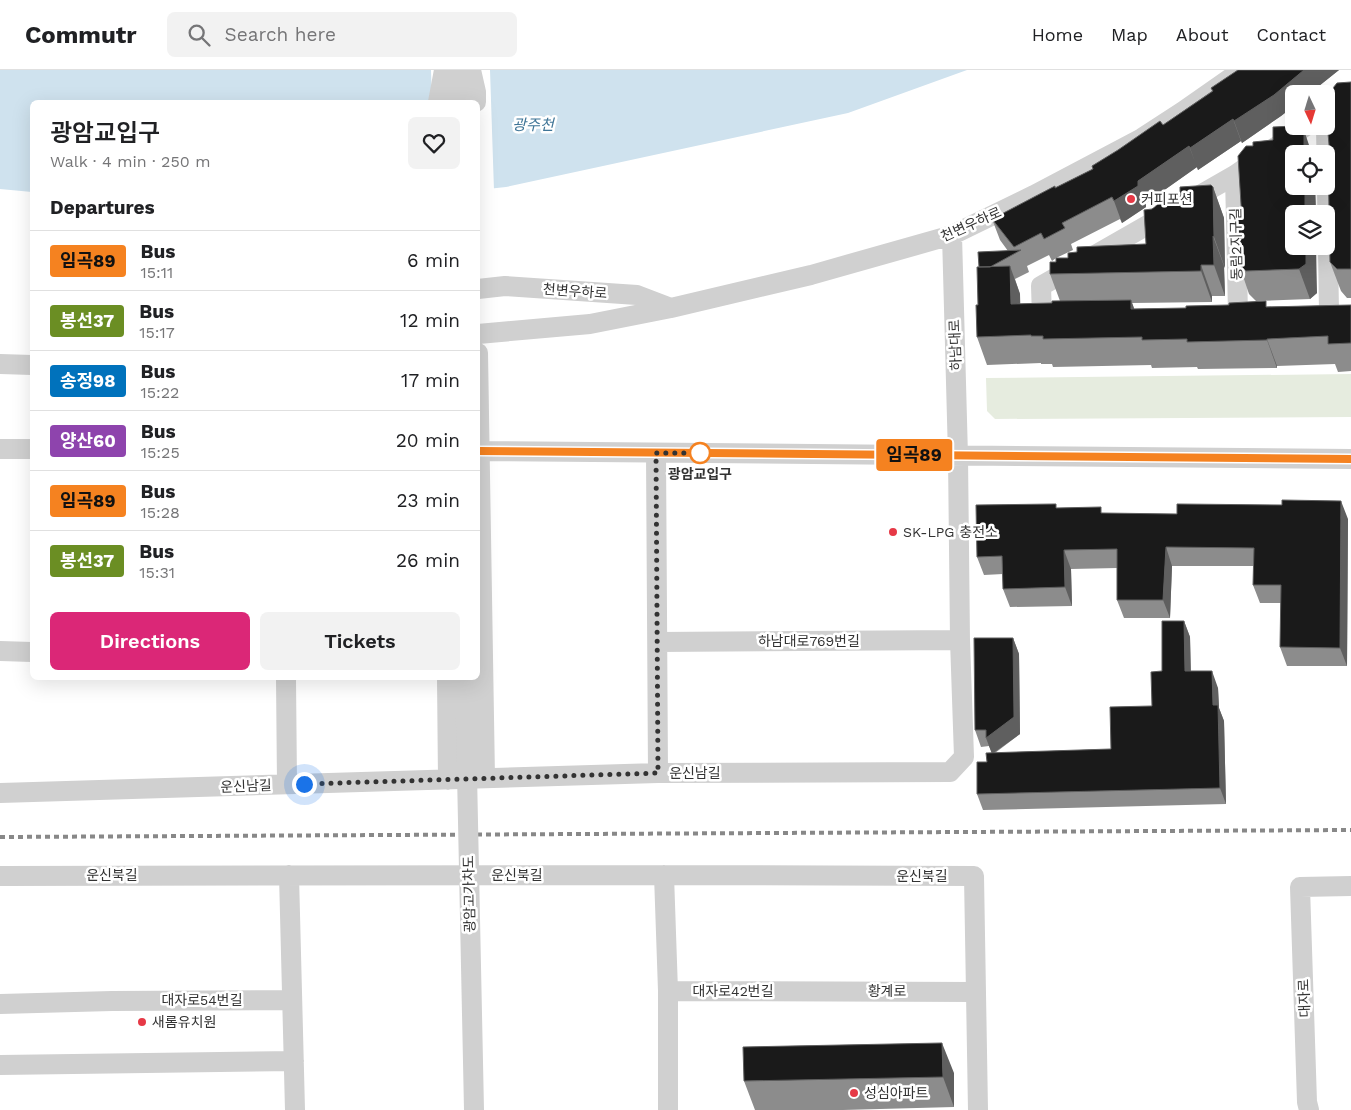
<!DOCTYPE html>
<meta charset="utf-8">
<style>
body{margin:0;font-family:"Work Sans","Noto Sans KR",sans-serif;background:#f2f2f2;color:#202124;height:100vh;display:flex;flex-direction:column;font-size:19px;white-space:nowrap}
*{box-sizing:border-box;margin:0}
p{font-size:16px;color:#757577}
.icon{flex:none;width:28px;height:28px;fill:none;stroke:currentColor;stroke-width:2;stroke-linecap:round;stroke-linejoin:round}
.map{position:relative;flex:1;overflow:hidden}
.panel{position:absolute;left:30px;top:30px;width:450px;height:580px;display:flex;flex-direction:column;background:#fff;border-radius:8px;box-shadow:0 5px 20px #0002}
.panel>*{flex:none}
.badge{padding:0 10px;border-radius:4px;font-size:18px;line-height:32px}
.needle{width:32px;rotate:176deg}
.controls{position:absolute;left:1285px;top:15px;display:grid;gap:10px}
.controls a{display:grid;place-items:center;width:50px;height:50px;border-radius:8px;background:#fff;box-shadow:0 5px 20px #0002;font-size:25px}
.you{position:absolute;width:25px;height:25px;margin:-12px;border:4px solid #fff;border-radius:50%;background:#1a73e8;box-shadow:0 0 0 8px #1a73e833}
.map>.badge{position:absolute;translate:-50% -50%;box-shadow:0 0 0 2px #fff}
h2{padding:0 20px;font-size:19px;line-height:45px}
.round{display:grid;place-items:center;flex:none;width:52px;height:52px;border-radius:8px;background:#f2f2f2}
.overview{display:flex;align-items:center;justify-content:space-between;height:85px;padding:0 20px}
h1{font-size:24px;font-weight:600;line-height:38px}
.primary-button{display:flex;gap:10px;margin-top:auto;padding:10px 20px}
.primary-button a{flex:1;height:58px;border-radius:8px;background:#db2777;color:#fff;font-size:20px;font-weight:600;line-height:58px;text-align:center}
.primary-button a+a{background:#f2f2f2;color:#202124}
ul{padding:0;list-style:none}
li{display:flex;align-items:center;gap:15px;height:60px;padding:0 20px;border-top:1px solid #e0e0e0}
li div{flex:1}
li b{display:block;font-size:19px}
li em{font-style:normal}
li .badge{min-width:55px;font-weight:700;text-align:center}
header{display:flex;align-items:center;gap:30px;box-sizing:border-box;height:70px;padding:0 25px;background:#fff;border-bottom:1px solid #e0e0e0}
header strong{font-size:24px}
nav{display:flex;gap:28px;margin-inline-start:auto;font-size:18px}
.search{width:350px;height:45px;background:#f2f2f2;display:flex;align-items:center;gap:12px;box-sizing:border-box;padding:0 18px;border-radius:8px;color:#757577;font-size:19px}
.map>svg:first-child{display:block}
</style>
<header>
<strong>Commutr</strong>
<div class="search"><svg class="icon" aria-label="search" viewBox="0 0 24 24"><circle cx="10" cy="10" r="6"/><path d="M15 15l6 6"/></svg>Search here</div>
<nav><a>Home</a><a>Map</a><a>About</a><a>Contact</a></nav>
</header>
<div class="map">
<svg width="1351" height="1040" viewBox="0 0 1351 1040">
<rect width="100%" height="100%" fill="#fff"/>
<!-- green -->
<path fill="#e6ecdf" d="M1351 304V347L995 349 987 341 986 308Z"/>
<!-- water -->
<path fill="#cfe2ee" d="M0 0H967L848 43 506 117 478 120V32H32V122L0 119Z"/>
<!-- pier -->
<path fill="#fff" d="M431 0H490L494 121 478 122V32H432Z"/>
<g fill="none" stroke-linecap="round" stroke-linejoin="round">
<!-- minor -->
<path stroke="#d0d0d0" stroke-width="20" d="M457 0 458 32
M471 0 476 22V32
M438 32 444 0
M1326 42 1351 23
M1326 56 1329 242
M1235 105 1238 244
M478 219 505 216 637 225 671 238 811 205 952 165 1034 125 1142 68 1182 42 1242 0
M1054 247H1042L1041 216 1235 105 1306 56
M478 264 590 254 671 238
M478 283 485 708
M0 294 32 295
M0 379H32
M478 381 1351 389
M656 383 658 703
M658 572 960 570
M0 581 32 582
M286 608 287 714
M447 608 448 710
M0 723 658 703 950 702 964 687 960 570 958 386 952 165
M289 805 295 1040
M664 805 668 921V1040
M0 806 664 805 974 806 978 1040
M668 921 975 922
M0 934 112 931 292 930
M0 995 294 991
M1309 1040 1307 1032 1300 817 1351 816"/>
<!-- rail -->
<path stroke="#888" stroke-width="4" stroke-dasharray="5 4" stroke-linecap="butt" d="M0 767 1351 760"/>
<!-- minor-bridge -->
<path stroke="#d0d0d0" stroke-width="20" d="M465 608 474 1040"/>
</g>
<!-- wall -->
<path fill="#8c8c8c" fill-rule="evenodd" d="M1238 0H1339L1281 46 1242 73 1241 71 1198 100 1197 97 1146 133V137L1122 153 1120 149 1071 174 1073 180 1056 188H1068L1077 182 1146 174 1152 139 1180 130 1213 117 1224 148 1225 198 1224 196 1225 226H1212V232L1132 233 1134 239 1351 235V301L1338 302 1335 294 1277 296V298L1198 299 1197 297 1152 298 1151 295 1053 297 1052 294H1041V293L987 295 977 267 979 197 1008 181 1000 170 992 149 1093 99 1092 96 1163 55 1212 21 1211 18ZM1049 185 1052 191 1056 188V192L1050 204 1060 231 1052 233 1020 234V224L1015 209 1029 202 1027 196Z
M1351 12V228H1347L1341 221 1330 192 1331 63Z
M1253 76 1315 116 1316 144H1294L1317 223 1310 229 1256 231 1249 224 1239 194 1242 150Z
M1058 438 1103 443 1348 449 1347 596H1287L1280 577 1281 533H1260L1253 515V496H1172L1170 548H1124L1117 530V498L1071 499 1072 536 1010 537 1003 519V504L984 505 977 487Z
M1184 551 1190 567 1191 601 1218 618 1219 638 1224 651 1226 734 983 740 977 724 987 692 992 683 989 676 981 677 975 660 1013 568 1019 584 1020 664 995 683 1111 679 1152 636 1162 601Z
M954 1003V1037L843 1040H755L744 1011Z"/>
<!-- shaded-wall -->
<path fill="#5f5f5f" d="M1304 0H1339L1309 24H1294V36L1281 46 1242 73 1234 51Z
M1233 49 1241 71 1198 100 1190 78Z
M1304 60 1312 84H1304Z
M1189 76 1197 97 1146 133V137L1122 153 1114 131 1138 111Z
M1305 116H1315L1316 144H1305Z
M1213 117 1224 148 1225 198 1214 167Z
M1213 166 1224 196 1225 226 1214 195Z
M1306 176H1316L1317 223 1310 229 1299 199Z
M1201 195 1212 226V232L1201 201Z
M1010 196 1020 224 1021 262 1011 234Z
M1131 230 1141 257 1131 239Z
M1267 269 1277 296V298L1267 270Z
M1341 431 1348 449 1347 596 1340 578Z
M1166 477 1172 496 1170 548 1163 530Z
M1064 480 1071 499 1072 536 1065 517Z
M1184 551 1190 567 1191 618 1185 601Z
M1013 568 1019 584 1020 664 992 684 986 668Z
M1212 601 1218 618 1219 638 1224 651 1226 734 1220 718 1213 635Z
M942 973 954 1003V1037L943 1007Z"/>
<!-- building -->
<path fill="#1a1a1a" stroke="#5f5f5f" d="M1238 0H1304L1274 25 1234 51 1233 49 1190 78 1189 76 1138 111V116L1114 131 1112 127 1062 153 1065 158 1044 169 1041 163 1014 177 992 149 1055 116V118L1093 99 1092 96 1118 80 1160 51 1163 55 1213 21 1211 18Z
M1351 12V199H1337L1330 192 1328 85 1330 86 1328 63H1331L1329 23 1337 13Z
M1294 56H1300L1304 60V84H1294V116H1305V144H1294V176H1306V194L1299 199 1246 201 1239 194 1238 146 1242 150 1238 86 1246 76H1253V72L1273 70V57Z
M1211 115 1213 117 1214 167 1213 166 1214 195H1201V201L1050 204V192H1056V188H1068V183L1077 182V177L1146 174 1144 140 1152 139 1162 131 1180 130V117Z
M1021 180 990 197H979L978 182Z
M1010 196 1011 234 1052 233V231L1131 230V239L1186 238V236L1229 235V233L1266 231V237L1351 235V273L1328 274V266L1267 269V270L1187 272V269L1142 270V267L1043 269V266H1031V265L977 267 976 235H978L977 197Z
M1282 430 1341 431 1340 578 1280 577 1281 515H1253L1254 478 1166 477 1163 530H1117V479L1064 480 1065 517 1003 519 1002 486 977 487 976 435 1056 434V438L1101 437V443L1177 444V434L1282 435Z
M1162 551H1184L1185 601H1212L1213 635H1218L1220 718 977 724V692H987L986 683 1111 679 1110 637 1152 636 1151 602 1162 601Z
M974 568H1013L1014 647 986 668V660H975Z
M942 973 943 1007 744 1011 743 977Z"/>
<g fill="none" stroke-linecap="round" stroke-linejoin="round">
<defs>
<path id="line" d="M478 381 1351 389"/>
</defs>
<!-- line casing -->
<use href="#line" stroke="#fff" stroke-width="11"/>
<!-- line -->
<use href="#line" stroke="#f58220" stroke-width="8"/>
<!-- walk -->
<path stroke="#333" stroke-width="5" stroke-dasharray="0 9" d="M304 714 658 703 656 383H700"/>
</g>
<!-- markers -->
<g fill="#e63946" stroke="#fff" stroke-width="2">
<circle cx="1131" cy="129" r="5"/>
<circle cx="893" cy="462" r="5"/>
<circle cx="142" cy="952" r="5"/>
<circle cx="854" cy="1023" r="5"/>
</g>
<circle fill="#fff" stroke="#f58220" stroke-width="2.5" cx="700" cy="383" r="10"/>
<g text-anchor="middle" stroke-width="5" stroke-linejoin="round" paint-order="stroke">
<!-- poi labels -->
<g font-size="14" fill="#333" stroke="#fff" text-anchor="start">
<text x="1141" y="134">커피포션</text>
<text x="903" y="467">SK-LPG 충전소</text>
<text x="152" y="957">새롬유치원</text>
<text x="864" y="1028">성심아파트</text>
</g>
<!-- street labels -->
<g font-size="14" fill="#333" stroke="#fff">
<text transform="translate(971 154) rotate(-24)" y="5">천변우하로</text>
<text transform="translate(1236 174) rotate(-91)" y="5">동림2지구길</text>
<text transform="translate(575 221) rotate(4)" y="5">천변우하로</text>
<text transform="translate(955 275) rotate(-92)" y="5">하남대로</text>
<text x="809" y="576">하남대로769번길</text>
<text x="695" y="708">운신남길</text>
<text transform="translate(246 716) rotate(-2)" y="5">운신남길</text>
<text x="112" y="810">운신북길</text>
<text x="517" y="810">운신북길</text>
<text x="922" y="811">운신북길</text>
<text transform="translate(469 824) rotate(-91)" y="5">광암고가차도</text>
<text x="733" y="926">대자로42번길</text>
<text x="887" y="926">황계로</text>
<text transform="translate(1304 928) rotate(-92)" y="5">대자로</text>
<text x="202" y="935">대자로54번길</text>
</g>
<!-- stop labels -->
<g font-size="14" font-weight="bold" fill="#333" stroke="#fff">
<text x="700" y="409">광암교입구</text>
</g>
<!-- water labels -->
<g font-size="15" font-style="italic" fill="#3f7597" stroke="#fff">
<text x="533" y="60">광주천</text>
</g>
</g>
</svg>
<div class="controls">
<a><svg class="needle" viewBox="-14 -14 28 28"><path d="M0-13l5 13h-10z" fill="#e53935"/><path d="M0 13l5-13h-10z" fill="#757577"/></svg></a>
<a><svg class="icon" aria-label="locate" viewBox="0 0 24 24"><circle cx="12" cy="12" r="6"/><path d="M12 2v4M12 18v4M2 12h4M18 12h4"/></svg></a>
<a><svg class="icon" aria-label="layers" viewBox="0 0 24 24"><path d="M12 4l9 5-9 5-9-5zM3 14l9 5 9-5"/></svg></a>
</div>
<div class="you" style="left:304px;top:714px"></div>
<b class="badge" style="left:914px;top:385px;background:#f58220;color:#111">임곡89</b>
<section class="panel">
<div class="overview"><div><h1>광암교입구</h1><p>Walk · 4 min · 250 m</p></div><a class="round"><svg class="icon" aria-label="heart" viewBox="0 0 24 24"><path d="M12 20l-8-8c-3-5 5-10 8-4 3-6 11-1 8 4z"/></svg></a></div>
<h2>Departures</h2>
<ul>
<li><span class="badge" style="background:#f58220;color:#111">임곡89</span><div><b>Bus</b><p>15:11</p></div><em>6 min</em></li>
<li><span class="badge" style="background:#6b8e23;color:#fff">봉선37</span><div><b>Bus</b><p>15:17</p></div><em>12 min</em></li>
<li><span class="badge" style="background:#0072bc;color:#fff">송정98</span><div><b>Bus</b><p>15:22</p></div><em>17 min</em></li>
<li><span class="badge" style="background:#8e44ad;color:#fff">양산60</span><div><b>Bus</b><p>15:25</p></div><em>20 min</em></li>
<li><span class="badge" style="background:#f58220;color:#111">임곡89</span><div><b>Bus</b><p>15:28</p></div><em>23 min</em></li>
<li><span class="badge" style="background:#6b8e23;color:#fff">봉선37</span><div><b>Bus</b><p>15:31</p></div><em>26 min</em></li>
</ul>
<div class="primary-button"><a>Directions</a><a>Tickets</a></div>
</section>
</div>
